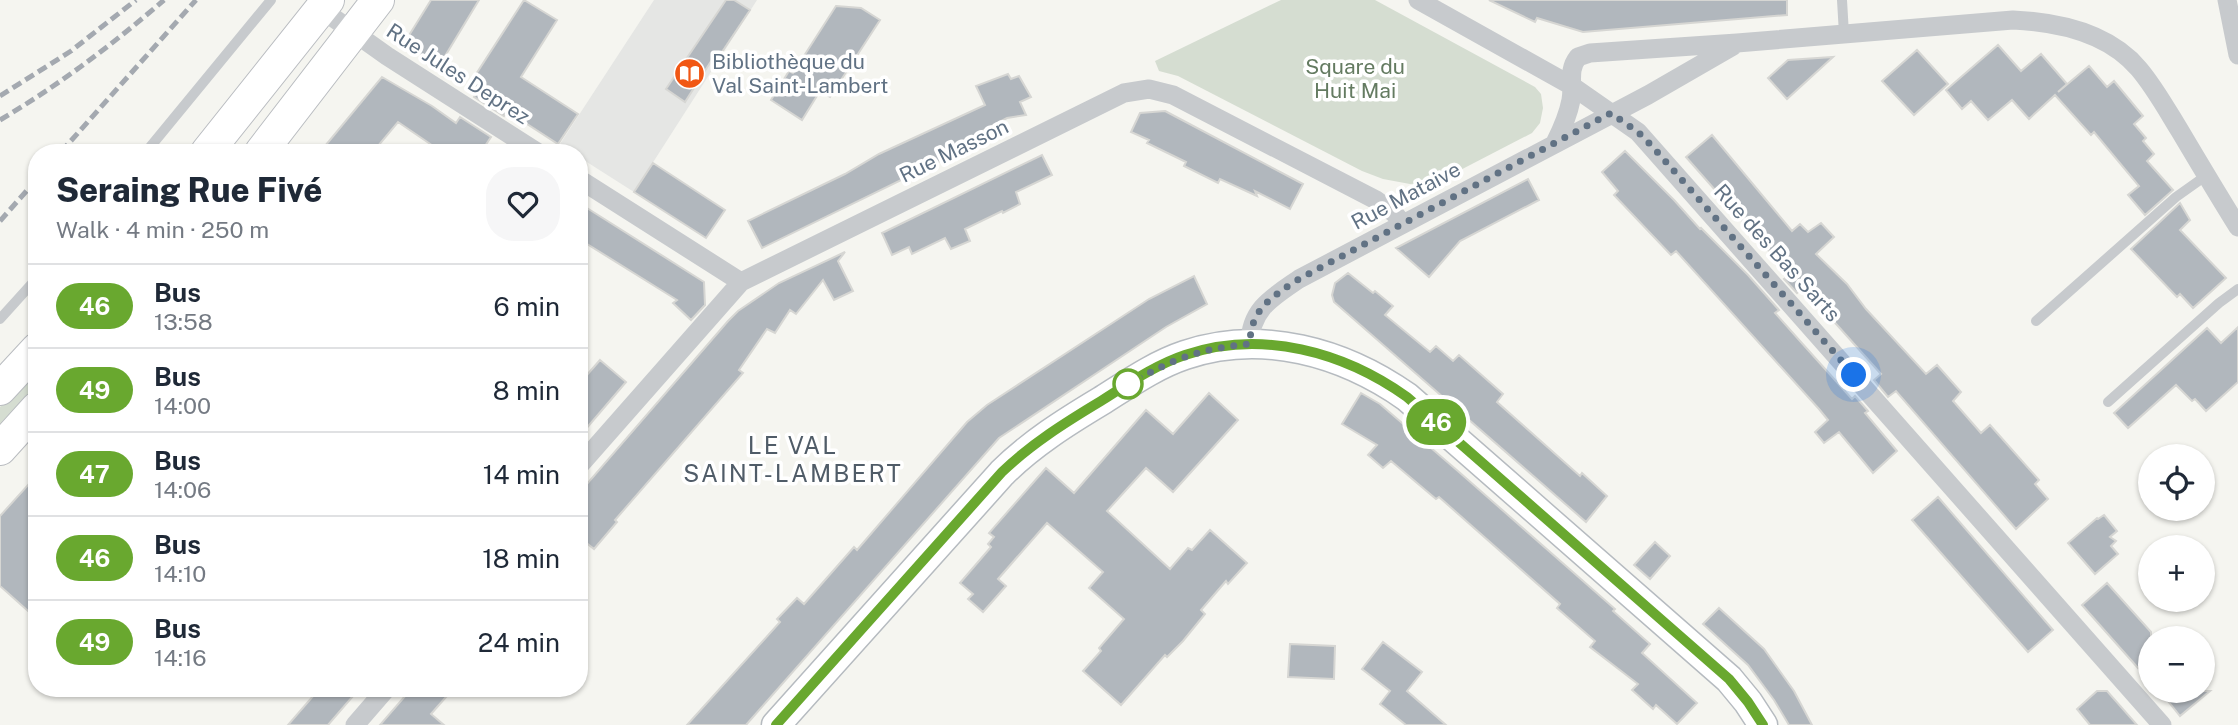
<!DOCTYPE html>
<meta charset="utf-8">
<style>
body{margin:0;font-family:"Public Sans",sans-serif;background:#f6f6f7;color:#1f2937;height:100vh;display:flex;flex-direction:column;font-size:26px;white-space:nowrap}
*{box-sizing:border-box;margin:0}
p{font-size:23px;color:#747a83}
.icon{flex:none;width:38px;height:38px;fill:none;stroke:currentColor;stroke-width:2;stroke-linecap:round;stroke-linejoin:round}
.map{position:relative;flex:1;overflow:hidden}
.sheet{position:absolute;left:28px;top:144px;width:560px;height:553px;display:flex;flex-direction:column;background:#fff;border-radius:28px;box-shadow:0 2px 5px #0004}
.sheet>*{flex:none}
.badge{padding:0 14px;border-radius:23px;font-size:24px;line-height:46px}
.buttons{position:absolute;left:2138px;top:444px;display:grid;gap:14px}
.buttons a{display:grid;place-items:center;width:77px;height:77px;border-radius:50%;background:#fff;box-shadow:0 2px 5px #0004;font-size:35px}
.you{position:absolute;width:35px;height:35px;margin:-18px;border:5px solid #fff;border-radius:50%;background:#1a73e8;box-shadow:0 0 0 10px #1a73e833}
.map>.badge{position:absolute;translate:-50% -50%;box-shadow:0 0 0 4px #fff}
.round{display:grid;place-items:center;flex:none;width:74px;height:74px;border-radius:28px;background:#f6f6f7}
.summary{display:flex;align-items:center;justify-content:space-between;height:119px;padding:0 28px}
h1{font-size:33px;font-weight:800;line-height:52px}
ul{padding:0;list-style:none}
li{display:flex;align-items:center;gap:21px;height:84px;padding:0 28px;border-top:2px solid #e0e1e3}
li div{flex:1}
li b{display:block;font-size:26px}
li em{font-style:normal}
li .badge{min-width:77px;font-weight:700;text-align:center}
.map>svg:first-child{display:block}
</style>
<div class="map">
<svg width="2238" height="725" viewBox="0 0 2238 725">
<rect width="100%" height="100%" fill="#f5f5f0"/>
<!-- built -->
<path fill="#e5e6e4" d="M654 0H757L634 192 579 157V152H572L560 144Z"/>
<!-- green -->
<path fill="#d5ddd1" d="M1281 0H1375L1535 87 1541 94 1543 108 1540 123 1532 133 1445 178 1426 183 1410 184 1383 179 1362 171 1178 76 1159 71 1155 61Z
M37 367V387L0 428V407Z"/>
<!-- building -->
<path fill="#b1b7bd" stroke="#d6d6d3" stroke-width="2" d="M431 0H479L439 66 409 47 408 37Z
M524 0 557 20 521 77 578 114 558 144 507 111 504 116 474 97 478 91 469 85Z
M726 0H734L750 10 718 58 715 55 685 102 666 89Z
M1489 0H1787V15L1583 32 1537 18 1535 22Z
M836 6 861 8 880 20 830 97 820 91 802 120 771 100 789 71 793 73Z
M1998 45 2021 71 2041 54 2067 84 2058 92 2089 66 2107 87 2114 81 2143 116 2134 124 2146 138 2143 141 2154 154 2147 161 2173 190 2145 215 2128 195 2139 186 2094 132 2091 135 2055 95 2029 119 2012 100 1988 120 1971 101 1962 109 1946 90Z
M1917 50 1948 84 1914 115 1882 81Z
M1833 57 1787 99 1768 78 1788 60Z
M1008 74 1011 79 1019 76 1031 97 1020 102 1026 115 1007 118 975 135 979 142 762 248 748 221 845 174 879 154 985 105 976 86Z
M382 77 432 106 456 123 460 117 491 137 481 152H442L398 122 373 152H320Z
M1165 111 1303 184 1290 209 1255 191 1257 196 1220 179 1218 183 1184 166 1186 162 1147 143 1149 140 1131 132 1140 113Z
M1712 135 1792 231 1800 224 1808 232 1821 223 1834 237 1816 254 1847 284 1866 309 1926 374 1937 365 1961 392 1953 401 1981 433 1990 425 2039 480 2035 484 2048 499 2016 529 1896 391 1888 397 1874 380 1881 374 1803 287 1797 293 1784 279 1790 275 1686 157Z
M1625 151 1674 200 1700 229 1701 228 1748 275 1779 310 1775 313 1800 341 1852 399 1855 396 1868 411 1865 413 1897 451 1873 473 1839 432 1824 443 1815 432 1828 420 1819 409 1676 251 1671 255 1614 195 1618 191 1602 172Z
M1042 155 1052 175 1016 192 1020 204 1003 213 1002 211 965 229 970 241 951 249 945 238 912 254 909 247 892 255 882 233Z
M653 163 725 210 706 238 634 192Z
M1528 179 1539 200 1460 241 1429 277 1396 248Z
M579 203 704 282 705 305 691 320 673 303 677 300 579 239Z
M2180 203 2190 220 2180 230 2226 278 2193 308 2180 294 2177 297 2131 249Z
M845 252 838 261 853 291 834 300 823 280 796 314 790 310 775 333 767 329 739 370 743 373 615 520 617 522 594 549 579 537V493L728 321 738 311 779 283Z
M1348 273 1373 293 1375 291 1393 306 1385 315 1430 352 1436 346 1453 361 1459 355 1503 394 1497 402 1580 476 1582 473 1607 496 1586 522 1334 302 1332 295 1335 283Z
M1194 276 1207 304 1166 327 999 438 746 725H687L780 622 777 619 797 598 804 604 854 547 857 550 967 422 987 405 1149 299Z
M2238 327V382L2206 411 2195 399 2192 401 2176 385 2128 428 2114 413 2207 328 2221 343Z
M600 360 626 382 579 437V384Z
M1209 393 1238 420 1173 492 1146 468 1107 511 1170 569 1188 548 1192 550 1210 530 1247 563 1228 584 1226 581 1201 610 1205 614 1183 641 1167 657 1165 655 1121 705 1083 671 1101 651 1099 648 1124 619 1089 588 1103 572 1047 523 998 579 1006 586 983 612 968 599 973 594 960 583 991 547 988 544 994 537 989 533 1046 468 1074 493 1146 410 1173 434Z
M1361 393 1380 404 1459 472 1615 609 1613 611 1650 644 1642 653 1697 703 1677 724 1656 705 1653 709 1632 690 1638 684 1590 647 1595 641 1557 608 1560 604 1439 497 1436 499 1391 461 1383 468 1368 455 1377 445 1342 424Z
M37 475V619L0 586V516Z
M1938 497 2053 630 2028 652 1912 520Z
M2104 515 2117 531 2110 537 2116 541 2111 546 2118 554 2095 574 2068 543 2097 518 2098 519Z
M1655 542 1670 556 1650 579 1634 565Z
M2107 583 2151 632V657L2138 668 2082 605Z
M1719 608 1764 649 1794 691 1812 725H1789L1774 700 1748 665 1703 624Z
M1383 642 1422 672 1407 691 1446 725H1406L1380 704 1390 691 1362 669Z
M1290 644 1335 646 1334 679 1288 677Z
M320 688H360L328 725H288Z
M412 688H454L431 714 444 725H380Z
M2097 691H2107L2137 725H2090L2077 709Z
M2160 691H2210L2180 716Z"/>
<g fill="none" stroke-linecap="round" stroke-linejoin="round">
<defs>
<path id="secondary" d="M776 725 1002 473C1031 444 1066 422 1101 401 1128 384 1155 365 1185 355 1262 329 1343 352 1407 397L1729 679 1748 702 1763 725"/>
<path id="primary" d="M207 152 328 0
M261 152 378 0
M0 389 37 349
M0 449 37 408"/>
</defs>
<!-- secondary casing -->
<use href="#secondary" stroke="#b6bbc0" stroke-width="31"/>
<!-- primary casing -->
<use href="#primary" stroke="#b9bcc0" stroke-width="34"/>
<!-- lane -->
<path stroke="#c7cacd" stroke-width="10" d="M1842 0 1844 34
M146 152 271 0
M0 319 37 278
M2036 321 2176 197 2207 175
M2108 402 2219 303 2238 289"/>
<!-- street -->
<path stroke="#c7cacd" stroke-width="19" d="M1418 0 1572 86 1638 132 2162 725
M2227 0 2238 55
M321 9 387 56 537 152
M1555 143C1562 129 1568 116 1571 100 1574 84 1567 71 1578 57L1590 53 1737 43 2013 20C2057 22 2108 32 2139 69 2155 88 2167 110 2180 131 2199 163 2218 195 2238 227
M579 179 741 282
M1250 344C1250 309 1273 297 1299 279L1648 95 1733 46
M579 466 741 282 1124 93 1149 89 1173 95 1376 200 1394 213 1403 224
M355 725 387 688"/>
<!-- secondary -->
<use href="#secondary" stroke="#fff" stroke-width="28"/>
<!-- primary -->
<use href="#primary" stroke="#fff" stroke-width="32"/>
<!-- rail -->
<path stroke="#a4a9b0" stroke-width="5" stroke-dasharray="10 5" stroke-linecap="butt" d="M0 96 71 51 136 0
M0 120C59 85 112 45 164 0
M61 152 196 0
M0 221 37 179"/>
</g>
<g fill="none" stroke-linecap="round" stroke-linejoin="round">
<defs>
<path id="line" d="M776 725 1002 472C1031 444 1066 422 1101 401 1128 384 1155 365 1185 355 1262 329 1344 352 1407 397L1729 679 1748 702 1763 725"/>
</defs>
<!-- line casing -->
<use href="#line" stroke="#fff" stroke-width="16"/>
<!-- line -->
<use href="#line" stroke="#69a82f" stroke-width="10"/>
<!-- walk -->
<path stroke="#617284" stroke-width="7" stroke-dasharray="0 12.6" d="M1128 384C1174 359 1197 349 1250 344 1250 309 1272 297 1299 279L1611 113 1638 132 1652 146 1854 375"/>
</g>
<!-- icons -->
<defs>
<symbol id="library-disc" viewBox="-11 -11 22 22"><circle r="9.5" fill="#f15714" stroke="#fff"/><path d="M-6-4Q-3-5.5-.7-3.5V5Q-3 3-6 4ZM6-4Q3-5.5 .7-3.5V5Q3 3 6 4Z" fill="#fff"/></symbol>
</defs>
<g fill-rule="evenodd">
<use href="#library-disc" x="672" y="56" width="35" height="35"/>
</g>
<!-- markers -->
<circle fill="#fff" stroke="#69a82f" stroke-width="3.5" cx="1128" cy="384" r="14"/>
<g text-anchor="middle" stroke-width="7" stroke-linejoin="round" paint-order="stroke">
<!-- poi labels -->
<g font-size="21" fill="#617284" stroke="#fff" text-anchor="start">
<text x="712" y="69">Bibliothèque du<tspan x="712" dy="24">Val Saint-Lambert</tspan></text>
</g>
<!-- park labels -->
<g font-size="21" fill="#647b61" stroke="#fff">
<text x="1355" y="74">Square du<tspan x="1355" dy="24">Huit Mai</tspan></text>
</g>
<!-- street labels -->
<g font-size="21" fill="#617284" stroke="#fff">
<text transform="translate(458 74) rotate(33)" y="7">Rue Jules Deprez</text>
<text transform="translate(954 151) rotate(-26)" y="7">Rue Masson</text>
<text transform="translate(1406 196) rotate(-28)" y="7">Rue Mataive</text>
<text transform="translate(1777 253) rotate(48)" y="7">Rue des Bas Sarts</text>
</g>
<!-- quarter labels -->
<g font-size="24" letter-spacing="2" fill="#505c68" stroke="#fff">
<text x="793" y="454">LE VAL<tspan x="793" dy="28">SAINT-LAMBERT</tspan></text>
</g>
</g>
</svg>
<div class="buttons">
<a><svg class="icon" aria-label="locate" viewBox="0 0 24 24"><circle cx="12" cy="12" r="6"/><path d="M12 2v4M12 18v4M2 12h4M18 12h4"/></svg></a>
<a>+</a>
<a>−</a>
</div>
<div class="you" style="left:1854px;top:375px"></div>
<b class="badge" style="left:1436px;top:422px;background:#69a82f;color:#fff">46</b>
<section class="sheet">
<div class="summary"><div><h1>Seraing Rue Fivé</h1><p>Walk · 4 min · 250 m</p></div><a class="round"><svg class="icon" aria-label="heart" viewBox="0 0 24 24"><path d="M12 20l-8-8c-3-5 5-10 8-4 3-6 11-1 8 4z"/></svg></a></div>
<ul>
<li><span class="badge" style="background:#69a82f;color:#fff">46</span><div><b>Bus</b><p>13:58</p></div><em>6 min</em></li>
<li><span class="badge" style="background:#69a82f;color:#fff">49</span><div><b>Bus</b><p>14:00</p></div><em>8 min</em></li>
<li><span class="badge" style="background:#69a82f;color:#fff">47</span><div><b>Bus</b><p>14:06</p></div><em>14 min</em></li>
<li><span class="badge" style="background:#69a82f;color:#fff">46</span><div><b>Bus</b><p>14:10</p></div><em>18 min</em></li>
<li><span class="badge" style="background:#69a82f;color:#fff">49</span><div><b>Bus</b><p>14:16</p></div><em>24 min</em></li>
</ul>
</section>
</div>
